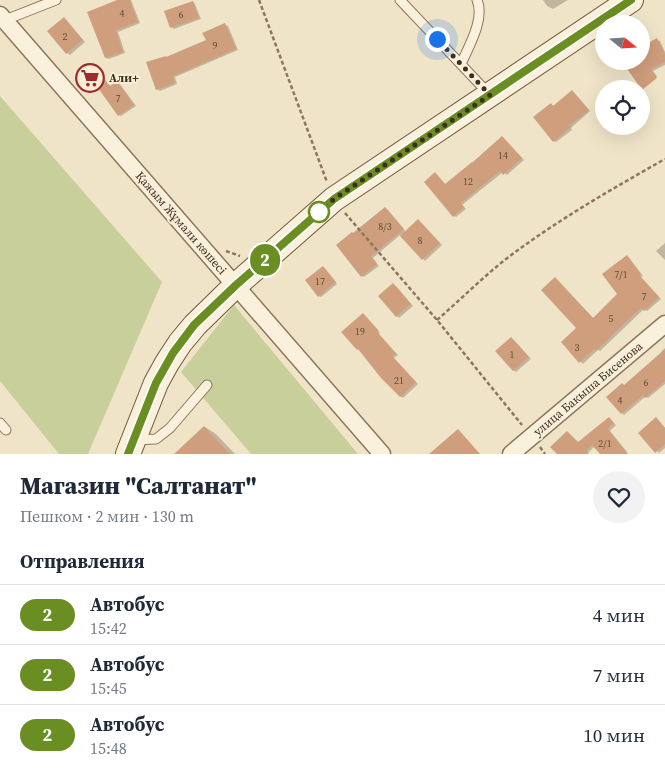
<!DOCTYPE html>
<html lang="ru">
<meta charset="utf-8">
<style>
body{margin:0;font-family:"Source Serif 4",serif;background:#f2f2f3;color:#1f2937;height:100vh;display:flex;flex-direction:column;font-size:19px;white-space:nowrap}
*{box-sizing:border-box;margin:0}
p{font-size:16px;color:#747a83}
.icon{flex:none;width:28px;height:28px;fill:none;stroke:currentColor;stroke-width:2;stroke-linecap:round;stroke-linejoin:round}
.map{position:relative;height:454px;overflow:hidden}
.drawer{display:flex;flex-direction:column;background:#fff;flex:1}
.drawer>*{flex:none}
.badge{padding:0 10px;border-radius:16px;font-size:18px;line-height:32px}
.needle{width:32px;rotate:108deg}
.buttons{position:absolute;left:595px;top:15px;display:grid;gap:10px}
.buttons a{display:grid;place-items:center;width:55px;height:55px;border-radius:50%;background:#fff;box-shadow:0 5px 20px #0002;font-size:25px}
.you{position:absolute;width:25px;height:25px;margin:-12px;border:4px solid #fff;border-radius:50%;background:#1a73e8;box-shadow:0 0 0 8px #1a73e833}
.map>.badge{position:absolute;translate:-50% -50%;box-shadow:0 0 0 2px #fff}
h2{padding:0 20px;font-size:19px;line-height:45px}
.round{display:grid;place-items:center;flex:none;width:52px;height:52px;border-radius:26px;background:#f2f2f3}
.summary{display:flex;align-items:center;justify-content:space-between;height:85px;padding:0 20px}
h1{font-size:24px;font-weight:800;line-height:38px}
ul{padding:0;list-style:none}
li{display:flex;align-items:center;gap:15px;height:60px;padding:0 20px;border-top:1px solid #e0e1e3}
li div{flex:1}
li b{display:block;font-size:19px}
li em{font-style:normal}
li .badge{min-width:55px;font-weight:700;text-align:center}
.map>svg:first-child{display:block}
</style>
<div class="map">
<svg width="665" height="454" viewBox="0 0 665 454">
<rect width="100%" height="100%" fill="#f0e4c8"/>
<!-- green -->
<path fill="#c9cf9b" d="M0 96 162 282 88 454H59L0 381Z
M234 305 358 454H251L181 372Z"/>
<!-- shadow -->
<path fill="#0003" d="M121 0H131L140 23 118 32 125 53 109 59 106 58Z
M543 0H568L553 9 547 6Z
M193 2 195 4 201 19 174 29 171 27Z
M66 20 85 42 70 55 67 53 49 31Z
M225 25 228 26 238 50 175 77 177 84 160 91 157 89Z
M657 40 660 41 665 52V65L653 71 657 76 643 87 641 61Z
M92 66 95 68 111 87 117 82 120 84 136 106 121 116 119 115 99 86 91 93 88 91 77 79Z
M574 93 590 111 571 128 572 130 556 142 553 141 551 104 553 106Z
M616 126H635L623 135 620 133Z
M502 137 524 160 507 175 503 172 462 205 466 209 456 217 454 216 435 174 446 185Z
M385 208 388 210 406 232 419 221 442 245 425 261 400 235 373 258 379 266 364 277 362 276Z
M665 243V260L656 251Z
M627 256 629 258 643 276 641 277 661 299 647 311 644 309 600 351 598 350 583 364 562 342 578 328 555 278 594 319 619 295Z
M323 267 325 269 337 284 321 297 319 296Z
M396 286 413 306 399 318 397 316Z
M365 316 380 333 379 334 398 355 394 358 418 384 403 398 400 396 361 351 358 349Z
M511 338 514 340 531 359 516 372 513 370Z
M665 348V384L648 398 645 397 624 415 622 413 625 386 662 353 661 352Z
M609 418 616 425 610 431 627 452 624 454H601L595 446 587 454H558L552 447 567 432 579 443Z
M658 420 665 428V448L659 453 640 433Z
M205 427 216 434 235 454H176Z"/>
<!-- building -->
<path fill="#cf9f7d" d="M117 0H130L138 22 116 30 123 52 105 58 87 12Z
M193 1 199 18 170 28 164 11Z
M64 17 83 40 66 54 47 31Z
M225 23 236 49 173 76 175 83 156 90 146 62 166 56V57L206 40 202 33Z
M657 38 665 54V62L651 69 657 78 642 90 625 66 632 61H641V47Z
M92 65 110 86 117 81 134 105 118 116 96 85 87 92 75 78Z
M572 90 589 110 569 126H572L553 142 533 117 551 103 553 106Z
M502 136 522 158 503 175 500 171 461 203 464 207 453 217 424 182 435 172 445 184 472 162V163Z
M385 207 404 229 371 256 377 264 361 277 336 245 352 232 353 233Z
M418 219 440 243 422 260 400 236Z
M627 255 641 274 639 275 659 297 644 311 641 308 610 337H611L597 350 595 349 579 363 561 342 576 328 541 290 555 277 593 318 617 294 602 274Z
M323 266 336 282 318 297 305 280Z
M393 283 411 304 396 317 378 296Z
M363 313 379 331 377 332 396 354 392 356 416 382 400 397 381 378 358 349 357 350 341 332Z
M511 337 529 357 513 371 495 351Z
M665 349V381L645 398 643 395 621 414 606 397 622 383 624 385Z
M609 417 614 423 608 429 628 454H600L592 445 586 451 589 454H557L550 447 567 431 578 442Z
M656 417 665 428V444L655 453 638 433Z
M204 426 230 454H174Z
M458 429 480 454H429Z"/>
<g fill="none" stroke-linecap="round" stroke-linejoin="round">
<defs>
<path id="service" d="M400 0 489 94
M5 20 56 0
M461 64C469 46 485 19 477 0
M0 423 6 430
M134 440 156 439 170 428 207 385"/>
<path id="minor" d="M0 15 382 454
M511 454 665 324"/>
<path id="secondary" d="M128 454 156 383 167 363 180 343 195 325 236 285 334 199 631 0"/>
</defs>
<!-- service casing -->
<use href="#service" stroke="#8d765c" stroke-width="11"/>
<!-- minor casing -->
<use href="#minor" stroke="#8d765c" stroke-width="19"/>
<!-- secondary casing -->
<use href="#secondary" stroke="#6f573f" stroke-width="26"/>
<!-- path -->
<path stroke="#8d765c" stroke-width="2.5" stroke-dasharray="4 2.5" stroke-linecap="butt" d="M259 0 327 182
M345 213 437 320 522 425
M226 251 240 256
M437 320C460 300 482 278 506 259 556 221 610 190 665 159
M540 447 545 454"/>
<!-- service -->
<use href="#service" stroke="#faf1dc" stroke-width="9"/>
<!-- minor -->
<use href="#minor" stroke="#faf1dc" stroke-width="16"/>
<!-- secondary -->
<use href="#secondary" stroke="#faf1dc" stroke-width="24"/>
</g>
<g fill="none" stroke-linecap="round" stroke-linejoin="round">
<defs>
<path id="line" d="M128 454 156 383 173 353 194 325 236 285 334 199 631 0"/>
</defs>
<!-- line casing -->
<use href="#line" stroke="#fff" stroke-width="11"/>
<!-- line -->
<use href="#line" stroke="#6b8e23" stroke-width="8"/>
<!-- walk -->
<path stroke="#3d2e20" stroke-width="5" stroke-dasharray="0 9" d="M319 212 334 199 490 95 437 39"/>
</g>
<!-- icons -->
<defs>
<symbol id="supermarket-ring" viewBox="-11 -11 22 22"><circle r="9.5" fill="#f7eed8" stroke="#9e2a2b" stroke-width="1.5"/><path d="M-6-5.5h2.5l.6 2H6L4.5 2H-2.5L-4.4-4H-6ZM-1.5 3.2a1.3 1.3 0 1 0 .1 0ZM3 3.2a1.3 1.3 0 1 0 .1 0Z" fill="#9e2a2b"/></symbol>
</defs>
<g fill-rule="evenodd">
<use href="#supermarket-ring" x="74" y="62" width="32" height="32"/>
</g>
<!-- markers -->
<circle fill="#fff" stroke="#6b8e23" stroke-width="2.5" cx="319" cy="212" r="10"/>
<g text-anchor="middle" stroke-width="4" stroke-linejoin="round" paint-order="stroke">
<!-- number labels -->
<g font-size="10" fill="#624a37">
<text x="122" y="17">4</text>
<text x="181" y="18">6</text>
<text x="65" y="40">2</text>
<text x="215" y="49">9</text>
<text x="118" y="102">7</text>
<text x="503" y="159">14</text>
<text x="468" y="185">12</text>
<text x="385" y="230">8/3</text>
<text x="420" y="244">8</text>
<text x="621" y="278">7/1</text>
<text x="320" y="285">17</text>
<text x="644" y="300">7</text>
<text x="611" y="322">5</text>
<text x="360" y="335">19</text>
<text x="577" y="351">3</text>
<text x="512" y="358">1</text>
<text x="399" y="384">21</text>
<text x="646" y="386">6</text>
<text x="620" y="404">4</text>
<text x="605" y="447">2/1</text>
</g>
<!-- poi labels -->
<g font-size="12" font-weight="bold" fill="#3d2e20" stroke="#f7eed8" text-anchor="start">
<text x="109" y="82">Али+</text>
</g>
<!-- street labels -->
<g font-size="12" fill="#3d2e20" stroke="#f7eed8">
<text transform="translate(181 223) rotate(49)" y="4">Қажым Жұмали көшесі</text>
<text transform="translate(588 389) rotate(-40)" y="4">улица Бакыша Бисенова</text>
</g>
</g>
</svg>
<div class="buttons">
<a><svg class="needle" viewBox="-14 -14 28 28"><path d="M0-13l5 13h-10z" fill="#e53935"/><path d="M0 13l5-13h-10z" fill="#747a83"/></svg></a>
<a><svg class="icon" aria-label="locate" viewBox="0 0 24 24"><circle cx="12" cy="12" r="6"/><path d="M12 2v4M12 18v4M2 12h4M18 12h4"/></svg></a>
</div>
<div class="you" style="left:437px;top:39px"></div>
<b class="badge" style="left:265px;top:260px;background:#6b8e23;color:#fff">2</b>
</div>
<section class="drawer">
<div class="summary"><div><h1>Магазин &quot;Салтанат&quot;</h1><p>Пешком · 2 мин · 130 m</p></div><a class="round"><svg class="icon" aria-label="heart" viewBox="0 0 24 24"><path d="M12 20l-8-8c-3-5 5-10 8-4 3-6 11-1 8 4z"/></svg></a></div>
<h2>Отправления</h2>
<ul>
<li><span class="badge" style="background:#6b8e23;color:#fff">2</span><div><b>Автобус</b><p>15:42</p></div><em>4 мин</em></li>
<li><span class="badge" style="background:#6b8e23;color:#fff">2</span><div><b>Автобус</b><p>15:45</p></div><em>7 мин</em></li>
<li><span class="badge" style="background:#6b8e23;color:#fff">2</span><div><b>Автобус</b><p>15:48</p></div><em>10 мин</em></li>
</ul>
</section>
